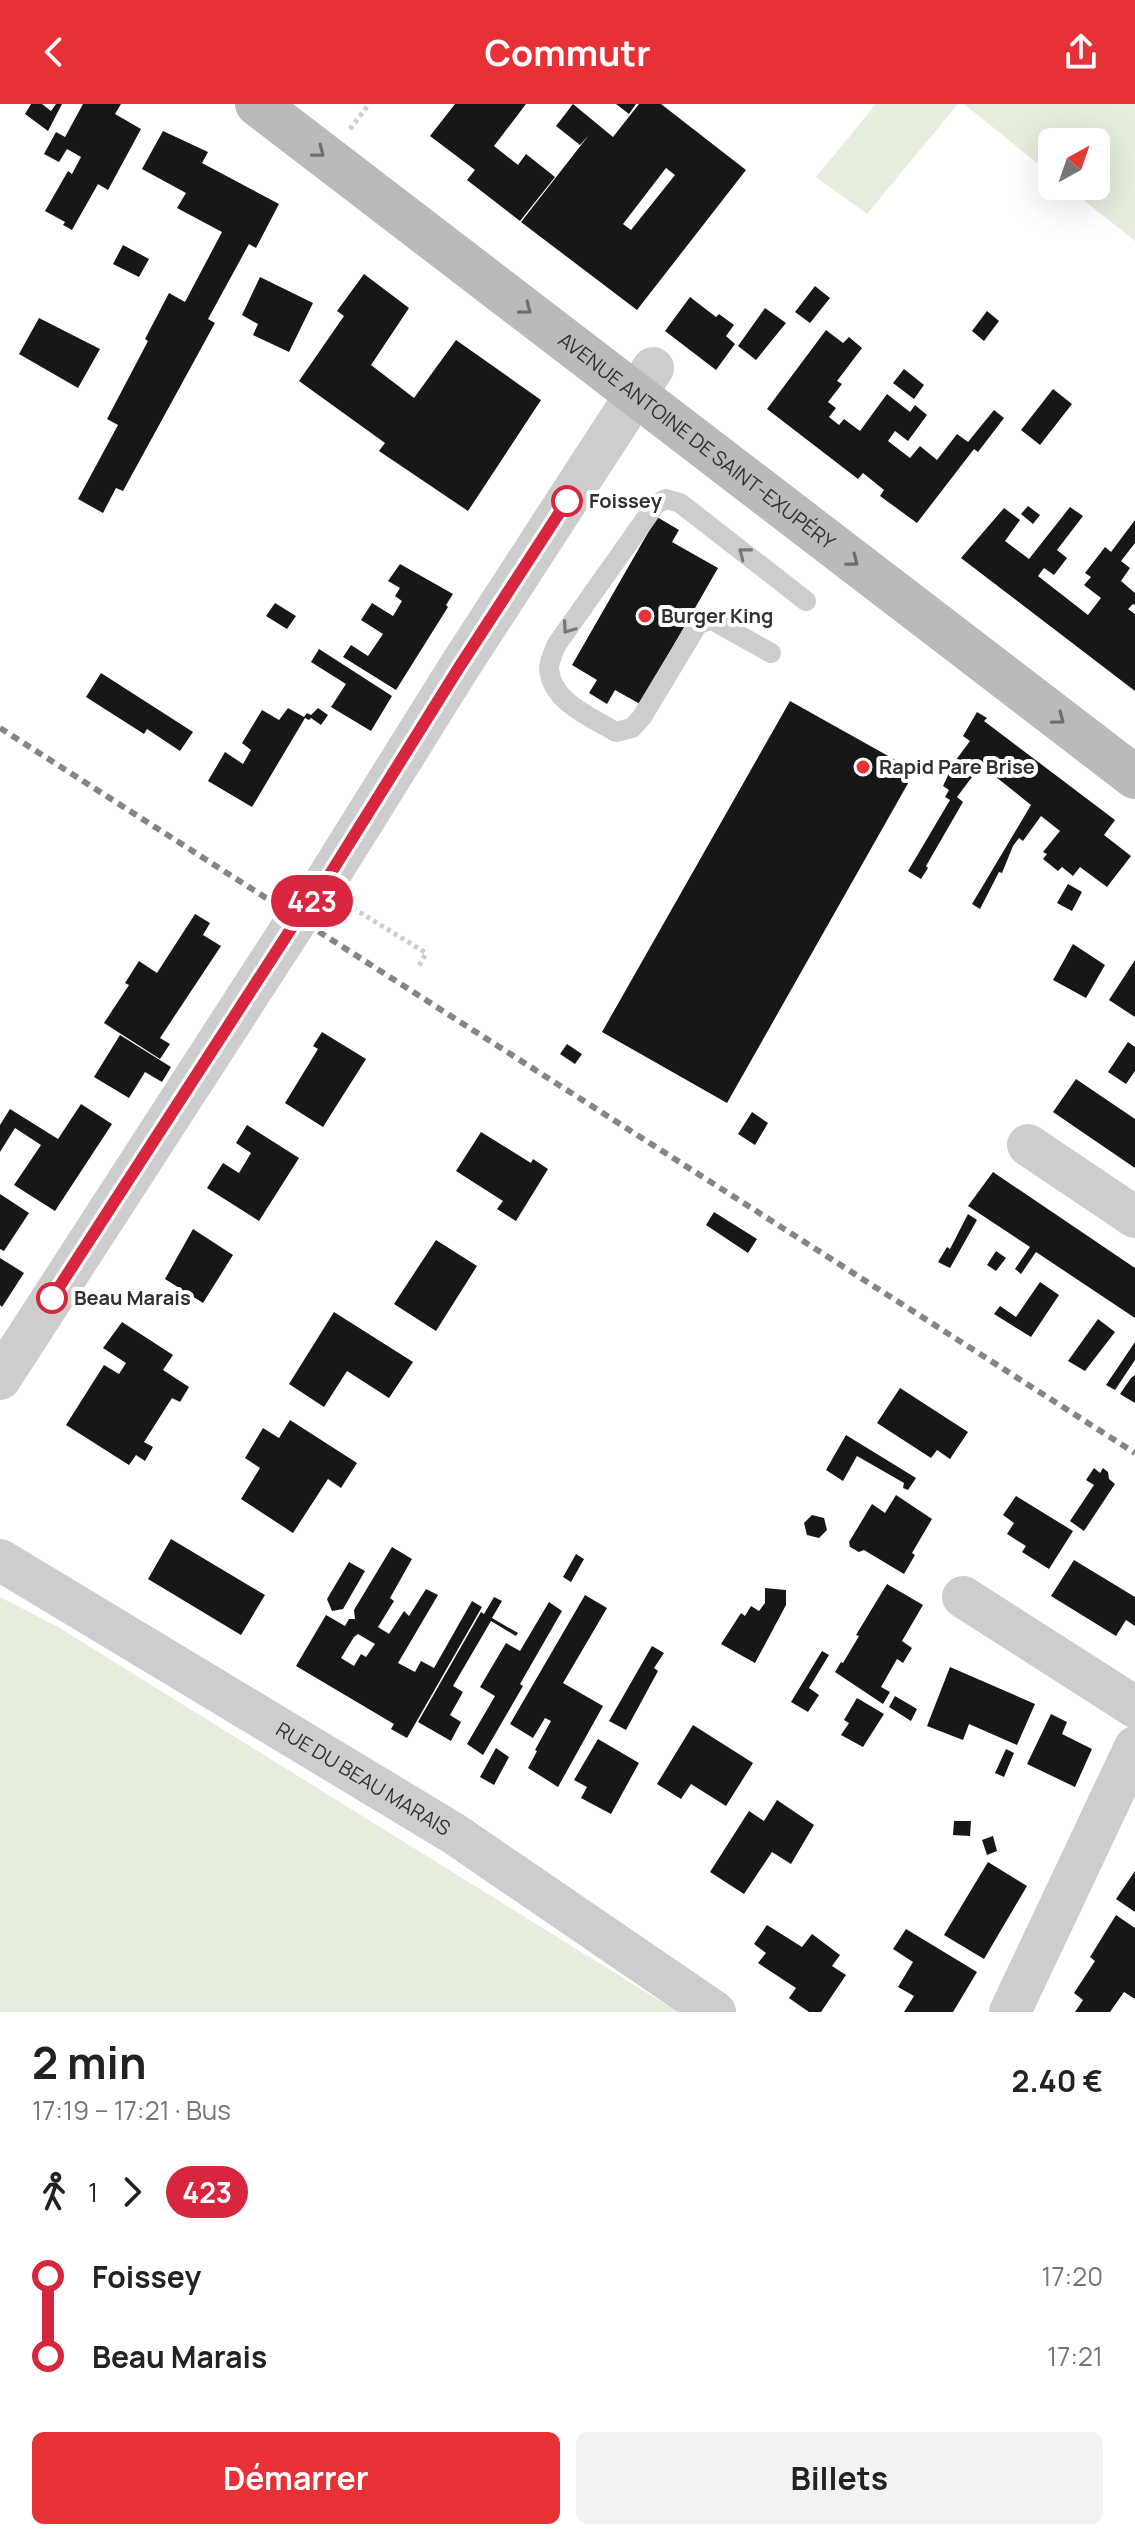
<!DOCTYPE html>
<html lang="fr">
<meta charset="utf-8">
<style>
body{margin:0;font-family:Manrope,sans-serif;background:#f2f2f2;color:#222;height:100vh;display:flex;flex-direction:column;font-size:30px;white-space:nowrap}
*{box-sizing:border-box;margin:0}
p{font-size:26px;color:#767676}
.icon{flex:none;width:44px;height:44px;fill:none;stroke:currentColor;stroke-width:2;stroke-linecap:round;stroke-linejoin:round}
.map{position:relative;height:1908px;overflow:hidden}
.sheet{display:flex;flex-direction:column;background:#fff;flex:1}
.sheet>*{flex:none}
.badge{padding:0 16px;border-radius:26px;font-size:28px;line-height:52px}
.needle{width:52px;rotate:40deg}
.buttons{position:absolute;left:1038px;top:24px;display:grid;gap:16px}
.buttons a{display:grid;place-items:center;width:72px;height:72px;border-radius:12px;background:#fff;box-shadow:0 8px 32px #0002;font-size:40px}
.map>.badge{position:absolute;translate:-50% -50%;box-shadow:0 0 0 4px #fff}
.legs{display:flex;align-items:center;gap:12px;height:88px;padding:0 32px;font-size:26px}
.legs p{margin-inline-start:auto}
.head{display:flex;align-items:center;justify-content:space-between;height:136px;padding:0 32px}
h1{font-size:44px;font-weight:700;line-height:60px}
.cta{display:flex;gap:16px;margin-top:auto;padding:16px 32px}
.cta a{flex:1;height:92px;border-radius:12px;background:#e83037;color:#fff;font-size:32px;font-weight:700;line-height:92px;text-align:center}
.cta a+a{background:#f2f2f2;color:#222}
ul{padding:0 32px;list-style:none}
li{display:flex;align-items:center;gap:28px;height:80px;font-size:30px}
li i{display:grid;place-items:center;width:12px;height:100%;margin:0 10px;background:currentColor}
li i::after{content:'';width:20px;height:20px;margin:-10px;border:6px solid;border-radius:50%;background:#fff}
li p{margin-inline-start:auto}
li:first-child i{background:linear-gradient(#0000 50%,currentColor 0)}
li:last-child i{background:linear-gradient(currentColor 50%,#0000 0)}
header{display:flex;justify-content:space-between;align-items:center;height:104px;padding:0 32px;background:#e83037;color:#fff;font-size:36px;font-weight:700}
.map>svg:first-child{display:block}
</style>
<header><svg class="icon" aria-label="back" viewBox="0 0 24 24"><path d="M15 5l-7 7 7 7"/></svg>Commutr<svg class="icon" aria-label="share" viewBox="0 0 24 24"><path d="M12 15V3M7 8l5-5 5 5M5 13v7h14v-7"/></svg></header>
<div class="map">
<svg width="1135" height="1908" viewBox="0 0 1135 1908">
<rect width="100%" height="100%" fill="#fff"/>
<!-- green -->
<path fill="#e5eddd" d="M876 0H958L867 110 816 73Z
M964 0H1135V137L1066 82H1096V38H1052V71Z
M0 1493 58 1523 678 1908H0Z"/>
<!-- building -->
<path fill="#171717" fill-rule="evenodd" d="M31 0H42L51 7 56 0H62L48 27 25 10Z
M83 0H121L115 10 141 25 108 86 98 80 72 126 63 121 65 118 45 107 68 67 72 70 81 53 67 45 59 58 44 50 56 28 65 33Z
M455 0H526L494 42 518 61 526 50 555 73 520 117 467 76 475 66 430 32Z
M573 0 613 33 639 0H661L746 66 637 206 521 118 589 31 580 41 556 22ZM666 64 675 71 631 126 623 120Z
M616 0H636L629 10Z
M163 27 208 48 202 59 279 100 256 144 249 140 208 215 215 219 123 387 116 384 103 409 78 395 118 321 107 315 148 237 145 235 169 189 185 198 222 128 177 104 186 89 142 65Z
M123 141 149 155 139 173 113 160Z
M364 170 409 204 371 261 414 294 456 236 541 296 468 407 379 347 385 339 299 277 344 212 337 207Z
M260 173 313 199 289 248 253 231 258 220 242 211Z
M815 182 830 194 810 219 795 208Z
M690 193 716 213 719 210 734 221 726 232 735 240 716 266 665 227Z
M765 204 786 219 756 256 738 242Z
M987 207 999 217 984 237 972 227Z
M39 214 100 245 78 284 19 250Z
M826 226 843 239 849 233 862 244 837 277 842 280 828 298 836 304 829 313 839 321 844 315 860 327 887 290 910 308 915 301 927 311 908 337 895 327 888 337 910 354 920 342 937 356 957 330 968 338 994 306 1004 314 978 348 974 345 917 419 880 392 884 386 863 369 858 375 767 305Z
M904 265 924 281 914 295 893 279Z
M1053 285 1072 300 1040 341 1021 326Z
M1028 402 1040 411 1033 420 1021 410Z
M1070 403 1083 412 1057 446 1067 454 1054 471 1044 464 1038 472 1088 511 1101 494 1084 481 1091 473 1085 469 1105 443 1111 448 1135 416V439L1121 457 1130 464 1121 477 1135 489V501L1133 500 1128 505 1135 510V587L961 454 1004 404 1020 416 1005 437 1029 455Z
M657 413 679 426 672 438 718 464 640 600 615 586 607 600 589 589 597 576 572 561Z
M400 460 453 490 446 501 448 503 396 586 343 553 351 541 368 552 383 530 361 516 372 499 393 512 402 497 395 492 400 484 388 477Z
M275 499 296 512 287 525 266 512Z
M319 545 392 592 371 627 331 603 346 580 311 558Z
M101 569 193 628 180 647 147 625 144 630 86 593Z
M790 597 915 667 727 999 602 928Z
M288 604 304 613 307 609 311 611 318 604 328 611 321 621 311 614 309 616 305 614 252 703 208 677 225 648 243 660 251 646 242 639 262 606 279 616Z
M977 608 987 614 984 617 1115 716 1104 731 1131 752 1107 783 1080 763 1073 772 1062 763 1058 767 1043 755 1047 750 1043 748 1060 727 1041 712 1023 737 1019 734 1013 742 1002 769 999 768 980 805 972 800 1031 701 981 661 957 693 963 698 926 762 928 764 921 775 908 767 950 696 945 693 949 686 943 682 949 669 947 668 970 637 963 632Z
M1068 780 1082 788 1072 807 1057 799Z
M195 810 210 819 203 831 221 842 160 934 170 940 160 955 104 919 129 881 125 879 139 857 157 869Z
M1073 840 1105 861 1086 894 1053 876Z
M1135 856V913L1109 896Z
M322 928 366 955 323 1023 285 999 318 945 313 942Z
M120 931 171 963 162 978 145 968 129 994 94 973Z
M1128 938 1135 943V967L1126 980 1108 968Z
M567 940 582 950 575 960 560 950Z
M1076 975 1135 1015V1064L1053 1008Z
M81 1000 112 1020 55 1107 14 1081 41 1041 15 1024 0 1048V1021L10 1005 58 1035Z
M752 1008 768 1019 755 1041 738 1030Z
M247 1021 299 1054 259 1117 207 1084 223 1059 239 1069 251 1049 236 1039Z
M481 1028 531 1059 533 1055 548 1065 516 1117 497 1105 503 1097 456 1067Z
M993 1068 1135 1164V1214L1036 1148 1021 1170 1015 1165 1030 1143 968 1102Z
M0 1090 29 1109 4 1147 0 1145Z
M714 1108 757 1135 748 1149 706 1121Z
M968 1110 977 1116 950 1164 938 1158 947 1143 950 1145Z
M193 1125 233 1151 203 1199 165 1175Z
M436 1136 477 1162 436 1227 394 1200Z
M996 1147 1006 1154 996 1167 987 1161Z
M0 1154 24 1169 2 1203 0 1201Z
M1040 1178 1059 1191 1031 1233 994 1210 1000 1202 1016 1213Z
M334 1208 413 1258 389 1294 347 1267 324 1303 289 1280Z
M1098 1215 1115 1228 1085 1267 1068 1257Z
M122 1218 173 1251 163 1266 189 1283 180 1298 172 1294 144 1338 153 1343 145 1357 136 1351 129 1361 66 1321 104 1261 119 1270 126 1259 103 1244Z
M1135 1238V1256L1115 1286 1106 1281Z
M1135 1271V1299L1120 1290 1131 1274Z
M900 1284 968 1328 950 1355 937 1346 931 1354 877 1319Z
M290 1316 357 1359 341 1384 328 1375 293 1429 241 1395 260 1364 245 1354 263 1324 279 1334Z
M846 1331 916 1374 908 1386 903 1384 904 1379 857 1352 843 1377 826 1366Z
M1094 1364 1100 1369 1103 1364 1108 1368 1109 1375 1115 1380 1084 1427 1070 1417 1094 1381 1086 1376Z
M896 1391 932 1415 912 1449 915 1451 904 1470 864 1446 859 1448 850 1443 849 1438 872 1400 885 1409Z
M1016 1392 1073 1427 1049 1465 1022 1448 1026 1442 1007 1430 1014 1419 1003 1411Z
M812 1411 824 1414 827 1426 819 1434 807 1431 804 1419Z
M171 1435 265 1491 241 1531 148 1475Z
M392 1443 412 1455 390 1494 394 1497 378 1523 389 1530 404 1507 409 1512 426 1485 438 1491 398 1559 415 1568 421 1557 434 1564 472 1497 482 1503 407 1634 391 1625 394 1620 296 1562 326 1511 345 1522 349 1515H355L354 1506ZM358 1530 375 1540 366 1553 361 1550 354 1562 341 1554 354 1533Z
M576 1450 584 1455 571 1478 563 1473Z
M1074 1456 1135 1493V1522L1126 1516 1116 1532 1051 1492Z
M349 1458 365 1467 343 1505 332 1507 327 1495Z
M887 1480 923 1501 902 1537 912 1544 903 1559 897 1555 881 1583 890 1588 883 1600 835 1568 841 1558 843 1559 859 1532 856 1531Z
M765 1484 786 1486V1501L755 1559 721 1540 741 1509 745 1512 751 1502 759 1507 765 1499Z
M585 1491 607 1504 563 1579 603 1602 558 1683 528 1664 537 1647 535 1646 551 1617 545 1614 533 1634 510 1620Z
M494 1493 502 1497 492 1514 518 1529 516 1532 491 1517 453 1582 463 1588 450 1611 461 1618 451 1637 418 1618 481 1508 484 1510Z
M549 1498 562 1507 520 1580 523 1582 483 1651 467 1640 495 1592 480 1583 506 1539 520 1547Z
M652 1542 664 1549 654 1564 658 1567 626 1626 609 1617Z
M822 1547 829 1551 809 1584 819 1591 808 1608 791 1598Z
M950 1563 1035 1600 1017 1641 969 1620 963 1636 927 1622Z
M895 1592 917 1605 911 1617 889 1603Z
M857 1594 884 1610 863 1643 841 1631 849 1619 844 1616Z
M1051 1610 1067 1618 1062 1630 1092 1645 1075 1683 1027 1660Z
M693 1621 753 1659 726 1702 691 1680 681 1695 657 1680Z
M598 1635 639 1659 611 1710 581 1694 587 1683 574 1676Z
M496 1644 509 1653 494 1681 480 1673Z
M1006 1645 1014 1649 1004 1673 995 1669Z
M777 1696 814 1721 791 1760 772 1748 744 1790 710 1768 749 1707 764 1717Z
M954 1717H971L970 1732 953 1731Z
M993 1732 997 1747 987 1751 982 1736Z
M988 1758 1027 1782 984 1855 944 1831Z
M1135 1767V1808L1116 1795Z
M1116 1811 1135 1824V1895L1124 1888 1110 1908H1075L1083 1896 1074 1889 1095 1857 1090 1853Z
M767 1821 802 1843 812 1830 840 1851 832 1862 846 1871 821 1908H809L789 1894 796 1884 758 1859 766 1849 754 1840Z
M906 1825 977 1868 953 1908H904L914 1892 898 1883 913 1858 893 1845Z"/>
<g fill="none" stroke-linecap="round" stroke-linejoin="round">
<!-- path -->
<path stroke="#cdcdcd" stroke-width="5" stroke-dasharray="4 4" stroke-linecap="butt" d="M350 25 369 0
M353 804 426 849 418 864"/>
<!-- service -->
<path stroke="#cdcdcd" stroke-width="20" d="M771 549 712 516 698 520 642 613 632 624 616 628C591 613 551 598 549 564 549 557 554 547 557 540L656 400 666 395 680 399 806 497"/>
<!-- minor -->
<g stroke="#cdcdcd" stroke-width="42">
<path d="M1028 1041 1135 1113"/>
<path d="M0 1275 298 814 322 783 458 565 653 264"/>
<path id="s1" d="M0 1456 453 1729 715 1908"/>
<path d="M963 1493 1135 1603"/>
<path d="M1010 1908 1135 1643"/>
</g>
<!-- secondary -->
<path stroke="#bababa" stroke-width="44" id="s2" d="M257 0 1135 673"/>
<!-- rail -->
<path stroke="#858585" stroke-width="6" stroke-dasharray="8 6" stroke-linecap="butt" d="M0 624 1135 1349"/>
</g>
<!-- one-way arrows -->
<defs><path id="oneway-chevron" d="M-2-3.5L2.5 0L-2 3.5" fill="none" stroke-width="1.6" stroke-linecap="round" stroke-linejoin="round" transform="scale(2)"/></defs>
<g stroke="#6e6e6e">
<use href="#oneway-chevron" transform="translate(319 48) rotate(38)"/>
<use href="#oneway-chevron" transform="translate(526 205) rotate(37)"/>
<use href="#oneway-chevron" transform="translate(853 457) rotate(38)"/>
<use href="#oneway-chevron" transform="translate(1059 615) rotate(37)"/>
</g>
<g stroke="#777">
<use href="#oneway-chevron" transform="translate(744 449) rotate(-142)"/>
<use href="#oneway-chevron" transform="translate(568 524) rotate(125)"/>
</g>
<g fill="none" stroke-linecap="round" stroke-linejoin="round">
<defs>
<path id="line-1" d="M52 1194 298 814 322 783 458 565 567 397"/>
</defs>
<!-- line-1 casing -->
<use href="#line-1" stroke="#fff" stroke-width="18"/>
<!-- line-1 -->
<use href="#line-1" stroke="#d7263d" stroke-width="12"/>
</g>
<!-- markers -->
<g fill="#fff" stroke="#d7263d" stroke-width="4">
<circle cx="567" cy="397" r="14"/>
<circle cx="52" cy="1194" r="14"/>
</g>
<g fill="#e83037" stroke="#fff" stroke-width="3">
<circle cx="645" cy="512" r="8"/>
<circle cx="863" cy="663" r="8"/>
</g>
<g text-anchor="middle" stroke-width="8" stroke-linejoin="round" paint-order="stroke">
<!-- street labels -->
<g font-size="20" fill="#303030" stroke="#fff">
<text dy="7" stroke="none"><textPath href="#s2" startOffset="554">AVENUE ANTOINE DE SAINT-EXUPÉRY</textPath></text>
<text dy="7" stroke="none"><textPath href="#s1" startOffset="424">RUE DU BEAU MARAIS</textPath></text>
</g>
<!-- stop labels -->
<g font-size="20" font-weight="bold" fill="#303030" stroke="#fff" text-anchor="start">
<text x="589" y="404">Foissey</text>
<text x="74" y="1201">Beau Marais</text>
</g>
<!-- poi labels -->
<g font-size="20" font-weight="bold" fill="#303030" stroke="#fff" text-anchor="start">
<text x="661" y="519">Burger King</text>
<text x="879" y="670">Rapid Pare Brise</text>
</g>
</g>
</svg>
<div class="buttons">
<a><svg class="needle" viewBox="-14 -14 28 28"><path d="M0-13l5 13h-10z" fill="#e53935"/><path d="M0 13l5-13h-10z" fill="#767676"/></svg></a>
</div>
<b class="badge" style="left:312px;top:797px;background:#d7263d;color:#fff">423</b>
</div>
<section class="sheet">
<div class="head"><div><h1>2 min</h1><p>17:19 – 17:21 · Bus</p></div><b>2.40 €</b></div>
<div class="legs"><svg class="icon" aria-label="walk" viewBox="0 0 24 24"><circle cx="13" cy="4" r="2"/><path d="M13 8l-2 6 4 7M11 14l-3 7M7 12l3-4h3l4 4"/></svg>1<svg class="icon" aria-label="forward" viewBox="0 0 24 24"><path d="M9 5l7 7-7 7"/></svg><b class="badge" style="background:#d7263d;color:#fff">423</b></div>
<ul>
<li><i style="color:#d7263d"></i><b>Foissey</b><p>17:20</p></li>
<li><i style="color:#d7263d"></i><b>Beau Marais</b><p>17:21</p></li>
</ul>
<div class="cta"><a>Démarrer</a><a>Billets</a></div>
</section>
